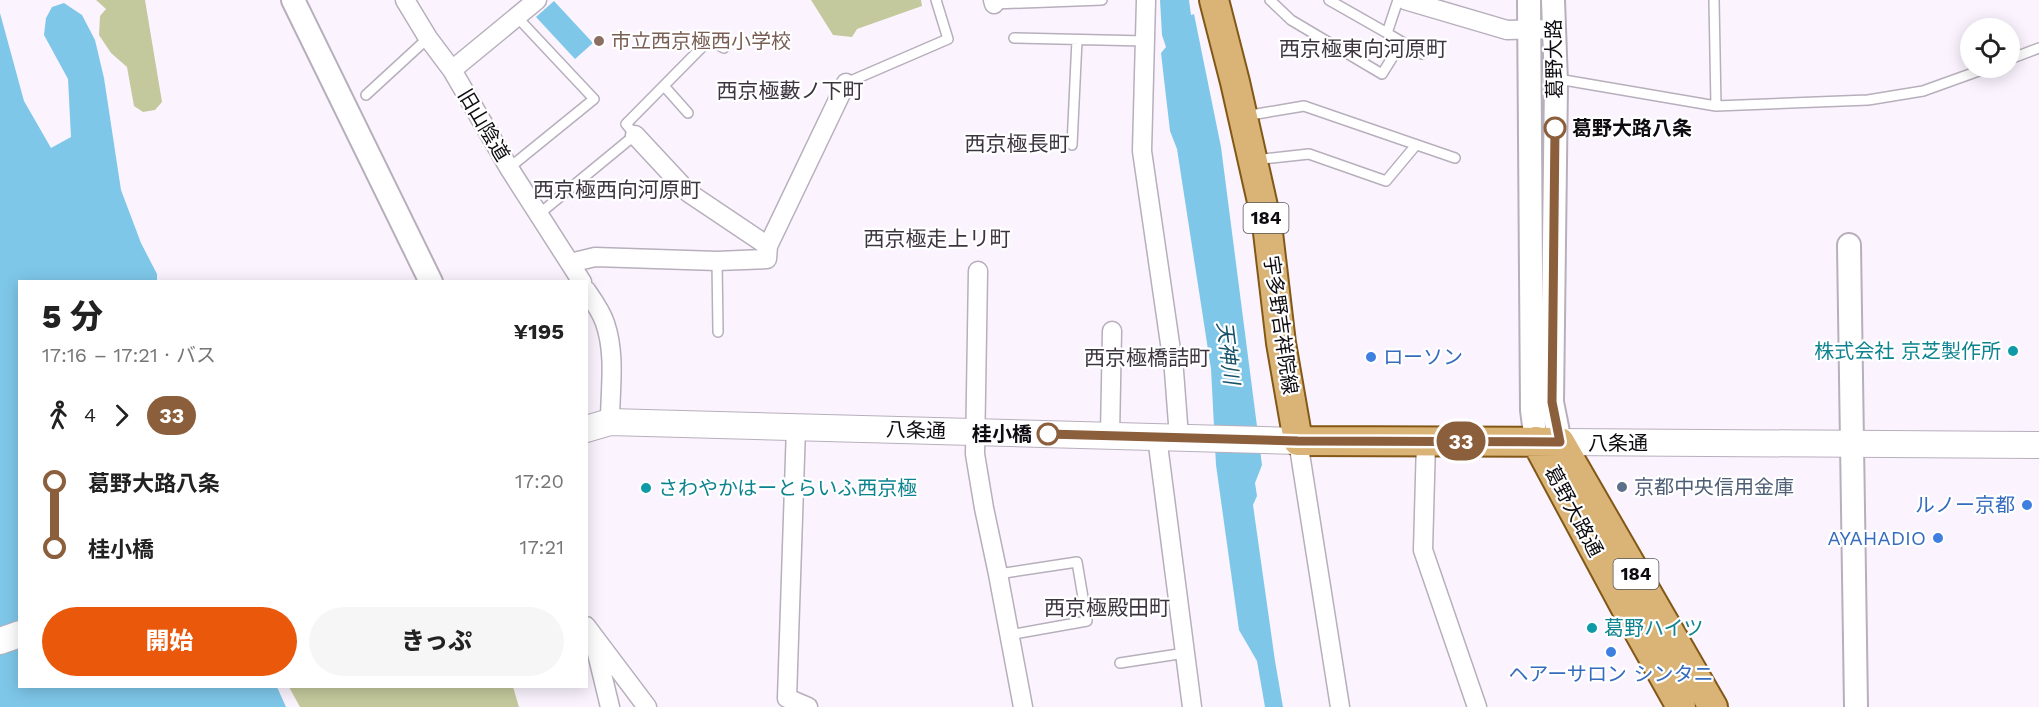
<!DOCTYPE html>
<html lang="ja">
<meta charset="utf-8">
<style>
body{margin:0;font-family:"Work Sans","Noto Sans JP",sans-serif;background:#f6f6f6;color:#222;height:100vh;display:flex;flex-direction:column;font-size:22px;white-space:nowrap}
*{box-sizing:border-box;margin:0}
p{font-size:20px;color:#767676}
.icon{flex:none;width:33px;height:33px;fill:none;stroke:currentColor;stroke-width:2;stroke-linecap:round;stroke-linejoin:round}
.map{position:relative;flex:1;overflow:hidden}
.panel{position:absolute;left:18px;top:280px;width:570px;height:408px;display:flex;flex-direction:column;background:#fff;border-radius:0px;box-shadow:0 3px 15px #0003}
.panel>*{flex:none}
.badge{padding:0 12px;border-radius:20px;font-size:21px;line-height:39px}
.tools{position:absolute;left:1960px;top:18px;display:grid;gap:12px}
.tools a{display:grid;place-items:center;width:60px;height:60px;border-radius:50%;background:#fff;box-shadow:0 3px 15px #0003;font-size:30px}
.map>.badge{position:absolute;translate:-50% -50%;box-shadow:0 0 0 3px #fff}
.legs{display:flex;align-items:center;gap:9px;height:66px;padding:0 24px;font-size:20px}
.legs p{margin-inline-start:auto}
.headline{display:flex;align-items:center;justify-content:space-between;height:102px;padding:0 24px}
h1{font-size:33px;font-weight:800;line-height:45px}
.cta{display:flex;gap:12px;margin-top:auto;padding:12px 24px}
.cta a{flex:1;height:69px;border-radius:36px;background:#ea580c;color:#fff;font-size:24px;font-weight:800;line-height:69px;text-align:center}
.cta a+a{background:#f6f6f6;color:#222}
ul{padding:0 24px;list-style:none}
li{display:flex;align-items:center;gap:21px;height:66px;font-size:22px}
li i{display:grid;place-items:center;width:9px;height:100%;margin:0 8px;background:currentColor}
li i::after{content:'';width:15px;height:15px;margin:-8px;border:4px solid;border-radius:50%;background:#fff}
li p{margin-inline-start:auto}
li:first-child i{background:linear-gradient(#0000 50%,currentColor 0)}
li:last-child i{background:linear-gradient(currentColor 50%,#0000 0)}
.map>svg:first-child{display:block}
</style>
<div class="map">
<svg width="2039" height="707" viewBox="0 0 2039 707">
<rect width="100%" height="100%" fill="#fbf4ff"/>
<!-- green -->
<path fill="#c4c99d" d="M96 0H145L162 102 155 110 143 112 134 106 127 67 111 53 99 35 100 16 106 9Z
M811 0H921L922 6 857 29 852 37 833 35Z
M289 687H513L519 707H300Z"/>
<!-- water -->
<path fill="#7ec7e9" d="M1160 0H1189L1191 15 1194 14 1221 147 1262 465 1255 483 1257 496 1253 505 1275 661 1283 707H1265L1257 661 1239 630 1216 465 1211 369 1177 149 1170 131 1161 53 1166 47 1162 35Z
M554 1 593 43 575 59 536 17Z
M64 3 82 15 95 40 104 78 121 190 141 243 157 274V282H20V687H277L286 707H0V13L24 101 51 148 71 137 68 79 44 35 46 18 52 7Z"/>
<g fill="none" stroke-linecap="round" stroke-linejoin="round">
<defs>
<path id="service" d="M1270 0 1291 20 1382 74 1402 42
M1329 0 1387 33
M1398 0 1387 33 1422 54
M1714 0 1716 106
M994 4 1102 0
M1014 38 1145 41
M2010 59 2039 48
M1558 79 1716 106 1868 100 1923 91 1987 68
M846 83 948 39 936 0
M664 86 688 113
M366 95 428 38
M1245 116 1304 106 1455 158
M1072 145 1077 40
M1254 160 1309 154 1386 181 1416 145
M509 168 594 99 517 17
M539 214 635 135 626 124 709 40 724 48
M717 261 718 332
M998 574 1077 562 1087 621 1009 635
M1120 663 1185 653"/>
<path id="minor" d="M405 0 428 38 452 70 509 168 582 282
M993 0 994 4
M1146 0 1142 151 1174 371 1179 437
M1405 0 1507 30 1554 29
M452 70 537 0
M768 246 846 83
M570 263 595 257 717 261 767 259 768 246 689 193 635 135
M978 271 975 454 984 508 998 574 1023 707
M586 290C593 300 601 311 605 323 616 355 610 389 610 422
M796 427 787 698 808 707
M1110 435 1112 331
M1157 437 1192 707
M1298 441 1340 707
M1426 442 1423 550 1477 707
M586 626 647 707
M594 641 610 707"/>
<path id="tertiary" d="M293 0 431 282
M1529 0 1532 410 1536 441
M1553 0 1556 83 1552 402 1560 442
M1849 245 1856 707"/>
<path id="secondary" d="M586 429 610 422 1298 441
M1560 442 2039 445
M0 641 20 634"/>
<path id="primary" d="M1214 0 1235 82 1267 224 1281 343 1298 441 1560 442 1713 707
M1536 441 1631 618 1681 707"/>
</defs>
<!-- service casing -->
<use href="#service" stroke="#b7afbc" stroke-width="12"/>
<!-- minor casing -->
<use href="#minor" stroke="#b7afbc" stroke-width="21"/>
<!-- tertiary casing -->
<use href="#tertiary" stroke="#b7afbc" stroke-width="26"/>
<!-- secondary casing -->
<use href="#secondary" stroke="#b7afbc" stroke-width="28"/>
<!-- primary casing -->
<use href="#primary" stroke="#835816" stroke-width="32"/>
<!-- service -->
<use href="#service" stroke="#fff" stroke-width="9"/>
<!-- minor -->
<use href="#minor" stroke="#fff" stroke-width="18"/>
<!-- tertiary -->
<use href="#tertiary" stroke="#fff" stroke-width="22"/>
<!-- secondary -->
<use href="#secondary" stroke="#fff" stroke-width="26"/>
<!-- primary -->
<use href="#primary" stroke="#dab376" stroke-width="28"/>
</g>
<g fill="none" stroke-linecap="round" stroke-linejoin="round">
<defs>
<path id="line-1" d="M1048 434 1298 441 1560 442 1552 402 1555 128"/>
</defs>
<!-- line-1 casing -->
<use href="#line-1" stroke="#fff" stroke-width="14"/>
<!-- line-1 -->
<use href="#line-1" stroke="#8b5e3c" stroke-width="9"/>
</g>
<!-- markers -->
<circle fill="#8d6e63" stroke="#fff" stroke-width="2" cx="599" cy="41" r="6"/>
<g fill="#fff" stroke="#8b5e3c" stroke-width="3">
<circle cx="1555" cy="128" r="10"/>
<circle cx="1048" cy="434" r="10"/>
</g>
<g fill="#0f9aa8" stroke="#fff" stroke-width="2">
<circle cx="2013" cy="351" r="6"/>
<circle cx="646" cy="488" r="6"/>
<circle cx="1592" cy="628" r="6"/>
</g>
<g fill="#3f7fe0" stroke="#fff" stroke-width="2">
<circle cx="1371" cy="357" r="6"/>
<circle cx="2027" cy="505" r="6"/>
<circle cx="1938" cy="538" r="6"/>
<circle cx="1611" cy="652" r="6"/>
</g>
<circle fill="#5c6f8a" stroke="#fff" stroke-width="2" cx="1622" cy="487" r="6"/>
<g text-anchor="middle" stroke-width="4.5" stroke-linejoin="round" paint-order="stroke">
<!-- shield labels -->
<g fill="#fff" stroke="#565558" stroke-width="1.5">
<rect x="1243.5" y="203" width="45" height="30" rx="4.5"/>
<rect x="1613.5" y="559" width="45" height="30" rx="4.5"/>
</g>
<g font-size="18" font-weight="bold" fill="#0e0c10">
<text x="1266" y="224">184</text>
<text x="1636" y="580">184</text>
</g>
<!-- education labels -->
<g font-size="20" fill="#785e54" stroke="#fff" text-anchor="start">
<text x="611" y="48">市立西京極西小学校</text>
</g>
<!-- street labels -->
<g font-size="20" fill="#0e0c10" stroke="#fff">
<text transform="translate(1554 59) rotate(-91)" y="7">葛野大路</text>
<text transform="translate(484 125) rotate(59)" y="7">旧山陰道</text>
<text transform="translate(1281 325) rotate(82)" y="7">宇多野吉祥院線</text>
<text transform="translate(916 430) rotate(2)" y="7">八条通</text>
<text x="1618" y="450">八条通</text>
<text transform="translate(1574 511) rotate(62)" y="7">葛野大路通</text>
</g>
<!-- stop labels -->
<g font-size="20" font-weight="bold" fill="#0e0c10" stroke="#fff" text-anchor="start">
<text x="1572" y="135">葛野大路八条</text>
<text x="1032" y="441" text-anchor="end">桂小橋</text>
</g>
<!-- culture labels -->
<g font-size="20" fill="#0d838f" stroke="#fff" text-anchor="start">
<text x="2001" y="358" text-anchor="end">株式会社 京芝製作所</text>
<text x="658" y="495">さわやかはーとらいふ西京極</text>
<text x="1604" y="635">葛野ハイツ</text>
</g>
<!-- shop labels -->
<g font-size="20" fill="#366cbe" stroke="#fff" text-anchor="end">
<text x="1383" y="364" text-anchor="start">ローソン</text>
<text x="2015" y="512">ルノー京都</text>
<text x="1926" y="545">AYAHADIO</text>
<text x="1611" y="681" text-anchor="middle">ヘアーサロン シンタニ</text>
</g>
<!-- service labels -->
<g font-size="20" fill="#4e5e75" stroke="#fff" text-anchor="start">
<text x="1634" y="494">京都中央信用金庫</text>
</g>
<!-- neighbourhood labels -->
<g font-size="21" fill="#3c353f" stroke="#fff">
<text x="1363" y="56">西京極東向河原町</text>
<text x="790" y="98">西京極藪ノ下町</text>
<text x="1017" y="151">西京極長町</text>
<text x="617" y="197">西京極西向河原町</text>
<text x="937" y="246">西京極走上リ町</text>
<text x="1147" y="365">西京極橋詰町</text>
<text x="1107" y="615">西京極殿田町</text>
</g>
<!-- water labels -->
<g font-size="21" font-style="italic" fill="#18536a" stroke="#fff">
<text transform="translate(1228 353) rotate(83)" y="7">天神川</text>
</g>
</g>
</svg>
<div class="tools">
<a><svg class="icon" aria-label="locate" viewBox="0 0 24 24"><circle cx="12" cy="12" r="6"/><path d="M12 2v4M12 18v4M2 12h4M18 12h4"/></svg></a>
</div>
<b class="badge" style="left:1461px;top:441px;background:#8b5e3c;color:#fff">33</b>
<section class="panel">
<div class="headline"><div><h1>5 分</h1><p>17:16 – 17:21 · バス</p></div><b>¥195</b></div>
<div class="legs"><svg class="icon" aria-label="walk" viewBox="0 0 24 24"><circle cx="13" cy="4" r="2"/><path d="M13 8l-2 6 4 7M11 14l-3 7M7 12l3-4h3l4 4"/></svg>4<svg class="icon" aria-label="forward" viewBox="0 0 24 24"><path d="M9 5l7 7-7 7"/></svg><b class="badge" style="background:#8b5e3c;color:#fff">33</b></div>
<ul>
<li><i style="color:#8b5e3c"></i><b>葛野大路八条</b><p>17:20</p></li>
<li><i style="color:#8b5e3c"></i><b>桂小橋</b><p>17:21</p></li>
</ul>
<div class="cta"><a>開始</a><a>きっぷ</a></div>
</section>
</div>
